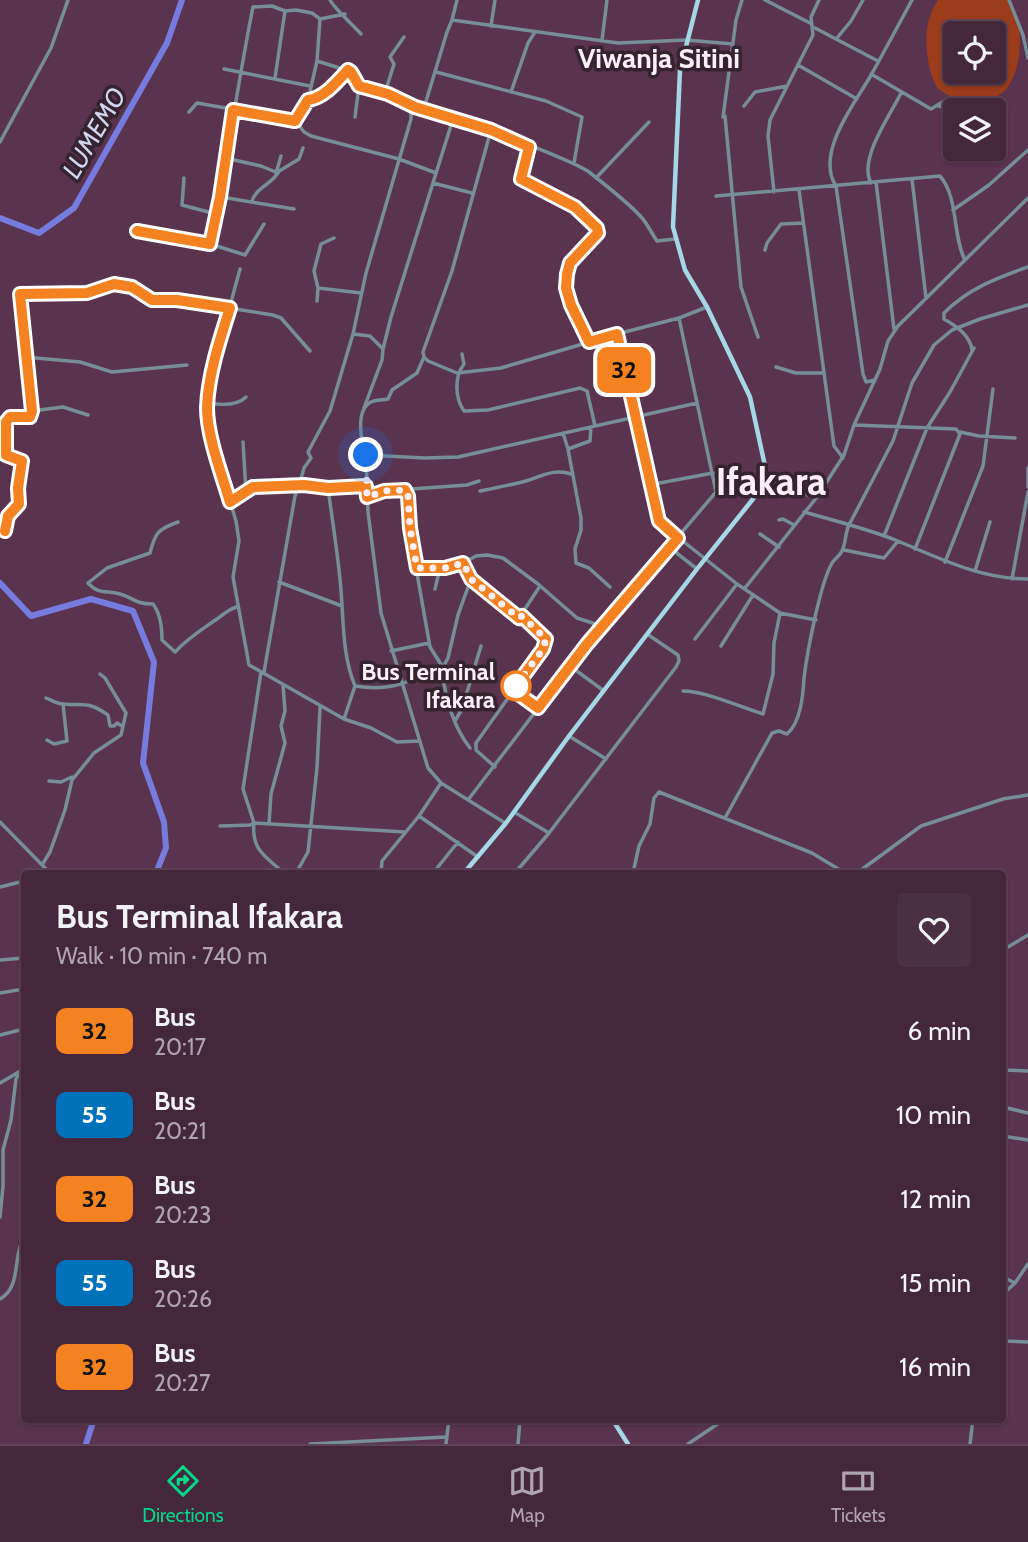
<!DOCTYPE html>
<meta charset="utf-8">
<style>
body{margin:0;font-family:Cabin,sans-serif;background:#4b2f42;color:#f1f3f6;height:100vh;display:flex;flex-direction:column;font-size:26px;white-space:nowrap}
*{box-sizing:border-box;margin:0}
p{font-size:23px;color:#afa5af}
.icon{flex:none;width:38px;height:38px;fill:none;stroke:currentColor;stroke-width:2;stroke-linecap:round;stroke-linejoin:round}
.map{position:relative;flex:1;overflow:hidden}
.sheet{position:absolute;left:21px;top:870px;width:985px;height:553px;display:flex;flex-direction:column;background:#44273b;border-radius:7px;box-shadow:0 2px 5px #0004,0 0 0 2px #5c4455}
.sheet>*{flex:none}
.badge{padding:0 14px;border-radius:10px;font-size:24px;line-height:46px}
.fabs{position:absolute;left:943px;top:21px;display:grid;gap:14px}
.fabs a{display:grid;place-items:center;width:63px;height:63px;border-radius:7px;background:#44273b;box-shadow:0 2px 5px #0004,0 0 0 2px #5c4455;font-size:35px}
.you{position:absolute;width:35px;height:35px;margin:-18px;border:5px solid #fff;border-radius:50%;background:#1a73e8;box-shadow:0 0 0 10px #1a73e833}
.map>.badge{position:absolute;translate:-50% -50%;box-shadow:0 0 0 4px #fff}
.round{display:grid;place-items:center;flex:none;width:74px;height:74px;border-radius:7px;background:#4b2f42}
.summary{display:flex;align-items:center;justify-content:space-between;height:119px;padding:0 35px}
h1{font-size:33px;font-weight:800;line-height:52px}
ul{padding:0;list-style:none}
li{display:flex;align-items:center;gap:21px;height:84px;padding:0 35px}
li div{flex:1}
li b{display:block;font-size:26px}
li em{font-style:normal}
li .badge{min-width:77px;font-weight:700;text-align:center}
.menu{display:flex;justify-content:space-around;align-items:center;height:98px;border-top:2px solid #5c4455;background:#44273b;font-size:19px;color:#afa5af}
.menu a{display:grid;justify-items:center;gap:4px}
.menu .current{color:#03d98b}
.map>svg:first-child{display:block}
</style>
<div class="map">
<svg width="1028" height="1444" viewBox="0 0 1028 1444">
<rect width="100%" height="100%" fill="#5a344f"/>
<!-- green -->
<path fill="#9b3c1b" fill-rule="evenodd" d="M938 0H1007C1010 6 1015 13 1017 20 1023 39 1020 71 1007 88 992 107 954 104 938 88 931 80 928 62 927 52 925 33 927 17 938 0ZM956 33H994V72H956Z"/>
<g fill="none" stroke-linecap="round" stroke-linejoin="round">
<!-- river -->
<path stroke="#767cdf" stroke-width="6" d="M0 218 39 233 74 208 167 43 182 0
M0 583 31 616 91 599 133 611 154 662 143 763 164 822 166 848 156 873
M86 1444 94 1419"/>
<!-- minor -->
<path stroke="#768e96" stroke-width="3.5" d="M330 0C334 8 353 25 361 34
M765 0 810 23
M1009 0 1023 35 1028 58
M320 19 345 14
M452 20 457 0
M491 26 495 0
M815 28 878 61
M837 38 851 21 863 0
M602 40 607 0
M317 61 349 71 359 86 388 94 415 107
M798 65 857 99
M224 69 310 86
M436 72 546 101 582 117 574 163
M871 74 931 109 944 101 970 105
M275 78 285 11
M511 92 528 43 535 32
M385 93 394 64 390 57 404 37
M309 100 322 95 348 70
M744 106 755 92 787 86
M939 106 956 112
M424 108 447 32 452 20 618 43 686 40 733 44
M189 112 197 103 295 120 304 132 311 136 399 159 436 173
M725 116 741 287 758 337
M355 117 359 86
M723 117 736 20 742 0
M491 130 452 271 423 352 424 357 428 361 457 373 501 368 617 334 679 318 707 307
M0 142 51 48 68 0
M529 147 521 179 575 207 597 228 598 233C590 242 578 251 571 262 555 286 578 320 589 342
M225 158 261 166 278 173C270 185 256 188 252 201
M276 173 299 159 303 148
M276 173 281 156
M184 178 182 205 216 214
M596 178 649 122
M912 179 926 298
M876 182 894 329
M433 183 472 193
M871 183C858 159 890 116 901 93
M799 190 834 446 843 458
M774 192 768 136 770 120 813 35 811 17 819 0
M716 196 940 176C959 198 952 235 965 260
M221 197 294 209
M953 210 989 185 1028 150
M137 231 210 244 245 255 264 224
M210 244C227 165 237 86 253 7L272 6 285 11 296 10 312 13 320 19 317 61 308 100 295 120
M765 250 767 243 781 224 803 223
M240 269 211 376 207 410 223 478 236 521 239 541 233 577 249 665 344 719 371 728 397 742 420 741
M318 288 361 293
M317 301 318 288 314 271 321 244 334 238
M353 334 370 336 383 349
M617 334 660 523 737 584 780 613 816 620
M972 350C970 335 956 326 944 319V313C968 289 996 278 1028 267
M462 354 464 364C454 377 455 398 464 411L488 410 580 388 587 391 595 426
M25 357 80 362 112 372 187 365
M776 367 796 373H823
M875 380 866 382 863 374 836 186C815 154 854 104 870 77 884 52 898 26 912 0
M208 403C220 405 237 406 246 397
M364 408 382 360 383 349 391 317 453 119
M88 415 63 407 32 411 25 357 20 294 87 293 114 284 132 287 152 300H177L273 315 281 318 310 351
M854 425 956 429 960 434 915 549
M563 433 568 449 581 518V530L575 549 576 563 589 568 610 587
M960 434V432L979 436 1015 438
M243 442 246 492
M568 449 590 441 591 427
M366 455C361 442 355 410 371 402 375 400 383 400 388 399L392 390 417 373 424 357
M1028 468V487
M777 481 790 490 796 488 804 494 817 497
M649 485 713 473
M328 488C332 518 337 549 340 579 344 615 341 652 355 686L344 719
M405 490 408 496 409 528 430 647 442 666
M480 491C495 488 511 485 526 481 542 476 555 468 571 474
M367 497 384 491 467 485 479 481
M230 502 253 487 299 486 304 468 311 458 308 452 330 411 353 334 366 273 411 119V108C427 104 571 159 589 172 603 183 631 205 642 218 648 225 652 234 657 241L675 239
M804 512C833 520 864 528 893 539 937 557 979 579 1028 579
M779 520 783 519 794 525
M178 522C158 529 155 533 150 553L107 568 88 583C99 595 106 590 120 594 135 598 134 604 153 604 160 613 162 629 162 640L175 652C188 638 201 630 217 619 225 614 225 611 236 607
M5 531 8 516 19 504 18 488 22 461 7 455V422L10 417H30L32 411
M760 534 779 547
M884 536 927 428 950 392 974 348
M669 547 697 569
M844 550 884 558 898 541
M945 562 983 466 993 389
M417 568H445L462 563
M975 571 990 522
M1012 579 1028 492
M472 580 519 618 540 586
M279 582 342 606
M745 588 817 497 844 455 854 425 880 369 888 341 898 326 1028 198
M435 589 440 568
M695 639 737 584
M721 646 753 595
M391 651 429 643
M570 666 604 691
M442 669C445 698 453 726 470 748
M261 672 243 789 254 823 405 832
M264 672 295 496 299 486 328 488 365 486
M355 686C395 692 406 681 442 669L448 658 458 615 471 579 463 563 476 556 487 555 503 558 538 584 577 618 602 626
M513 690 538 708
M683 691C705 691 740 707 763 714L773 674 774 643 780 613
M46 698C51 700 58 704 63 704 85 706 88 701 108 715L110 726H114L117 723 122 726
M455 721 462 709 481 646
M569 736 606 759
M47 740 54 744 67 741 63 704
M495 767 476 750V743L543 649 546 639 522 616 519 618
M49 781 61 782 72 777
M441 783 428 768 381 613 368 512 366 455 425 458 458 457 697 403
M468 800 587 644 716 492 679 318
M514 812 549 833
M725 818 772 733 779 731 787 734C801 722 803 695 804 678 807 653 820 584 832 563 835 558 840 556 842 551 846 543 845 533 849 525L893 441 912 383 934 345 952 330 980 319 1028 305
M0 822 50 873
M269 824 271 794 285 743 281 726 285 711 283 685
M220 826 250 825 254 823C251 850 266 857 284 873
M478 857 419 816 441 783 505 823
M42 865 50 852 65 810 72 780 94 753 121 735 126 713 105 678 100 674
M296 873 308 852 317 768 320 708
M381 873 382 861 419 816
M433 873 458 842
M515 873 549 833 676 667 679 661 678 655 647 634
M633 873 639 846 650 824 654 798 659 792 812 853 845 873
M857 873 921 826 1003 799 1028 795
M0 887 24 881
M1003 950 1028 935
M0 960 24 958
M0 993 24 989
M0 1035 24 1029
M1003 1070 1028 1071
M0 1083 24 1069
M1003 1107 1028 1113
M1003 1136 1028 1140
M0 1217 3 1186V1150L11 1120 16 1079 20 1072
M1003 1277 1015 1283
M1003 1294 1015 1283 1028 1264
M0 1299C17 1290 15 1268 19 1251 20 1245 23 1240 24 1234
M1003 1341 1028 1342
M310 1444 446 1437
M446 1444 449 1419
M518 1444 520 1419
M688 1444 725 1419
M970 1444 973 1419"/>
<!-- major -->
<path stroke="#a5d8e7" stroke-width="4.5" d="M464 873 506 823 569 736 697 569 753 499 763 484 765 466 750 397 707 307 685 270 673 227 680 70 698 0
M612 1419 628 1444"/>
</g>
<g fill="none" stroke-linecap="round" stroke-linejoin="round">
<defs>
<path id="line" d="M5 531 8 516 19 504 18 488 22 461 6 455V422L10 417H30L32 411 20 294 87 293 114 284 132 287 152 300H177L230 308C220 339 208 375 207 408 207 436 222 475 230 502L253 487 304 485 328 488 366 486 367 497 384 491 405 490 408 496 410 528 417 568H445L463 563 471 579 519 618 522 616 546 639 543 649 513 690 538 708 587 644 678 538 659 521 617 334 589 342 571 305 566 288 567 274 570 263 598 233 597 228 575 207 521 179 529 147 491 130 415 107 388 94 359 86 351 72 348 70C337 82 324 98 308 100L295 121 233 110 220 197 210 244 137 231"/>
</defs>
<!-- line casing -->
<use href="#line" stroke="#fff" stroke-width="16"/>
<!-- line -->
<use href="#line" stroke="#f58220" stroke-width="10"/>
<!-- walk -->
<path stroke="#fdeff8" stroke-width="7" stroke-dasharray="0 12.6" d="M366 455 367 497 384 491 405 490 408 496 410 528 417 568H445L463 563 471 579 519 618 522 616 546 639 543 649 513 690 516 686"/>
</g>
<!-- markers -->
<circle fill="#fff" stroke="#f58220" stroke-width="3.5" cx="516" cy="686" r="14"/>
<g text-anchor="middle" stroke-width="7" stroke-linejoin="round" paint-order="stroke">
<!-- stop labels -->
<g font-size="24" font-weight="bold" fill="#fdeff8" stroke="#35232f" text-anchor="end">
<text x="495" y="680">Bus Terminal<tspan x="495" dy="28">Ifakara</tspan></text>
</g>
<!-- water labels -->
<g font-size="26" font-style="italic" fill="#d2d6ef" stroke="#35232f">
<text transform="translate(94 133) rotate(-60)" y="9">LUMEMO</text>
</g>
<!-- quarter labels -->
<g font-size="28" font-weight="bold" fill="#fdeff8" stroke="#35232f">
<text x="659" y="68">Viwanja Sitini</text>
</g>
<!-- town labels -->
<g font-size="38" font-weight="bold" fill="#fdeff8" stroke="#35232f">
<text x="771" y="495">Ifakara</text>
</g>
</g>
</svg>
<div class="fabs">
<a><svg class="icon" aria-label="locate" viewBox="0 0 24 24"><circle cx="12" cy="12" r="6"/><path d="M12 2v4M12 18v4M2 12h4M18 12h4"/></svg></a>
<a><svg class="icon" aria-label="layers" viewBox="0 0 24 24"><path d="M12 4l9 5-9 5-9-5zM3 14l9 5 9-5"/></svg></a>
</div>
<div class="you" style="left:366px;top:455px"></div>
<b class="badge" style="left:624px;top:370px;background:#f58220;color:#111">32</b>
<section class="sheet">
<div class="summary"><div><h1>Bus Terminal Ifakara</h1><p>Walk · 10 min · 740 m</p></div><a class="round"><svg class="icon" aria-label="heart" viewBox="0 0 24 24"><path d="M12 20l-8-8c-3-5 5-10 8-4 3-6 11-1 8 4z"/></svg></a></div>
<ul>
<li><span class="badge" style="background:#f58220;color:#111">32</span><div><b>Bus</b><p>20:17</p></div><em>6 min</em></li>
<li><span class="badge" style="background:#0072bc;color:#fff">55</span><div><b>Bus</b><p>20:21</p></div><em>10 min</em></li>
<li><span class="badge" style="background:#f58220;color:#111">32</span><div><b>Bus</b><p>20:23</p></div><em>12 min</em></li>
<li><span class="badge" style="background:#0072bc;color:#fff">55</span><div><b>Bus</b><p>20:26</p></div><em>15 min</em></li>
<li><span class="badge" style="background:#f58220;color:#111">32</span><div><b>Bus</b><p>20:27</p></div><em>16 min</em></li>
</ul>
</section>
</div>
<nav class="menu">
<a class="current"><svg class="icon" aria-label="directions" viewBox="0 0 24 24"><path d="M12 3l9 9-9 9-9-9zM9 14v-3h6M13 9l2 2-2 2"/></svg>Directions</a>
<a><svg class="icon" aria-label="map" viewBox="0 0 24 24"><path d="M3 6l6-2 6 2 6-2v14l-6 2-6-2-6 2zM9 4v14M15 6v14"/></svg>Map</a>
<a><svg class="icon" aria-label="tickets" viewBox="0 0 24 24"><path d="M3 7h18v10H3zM15 7v10"/></svg>Tickets</a>
</nav>
